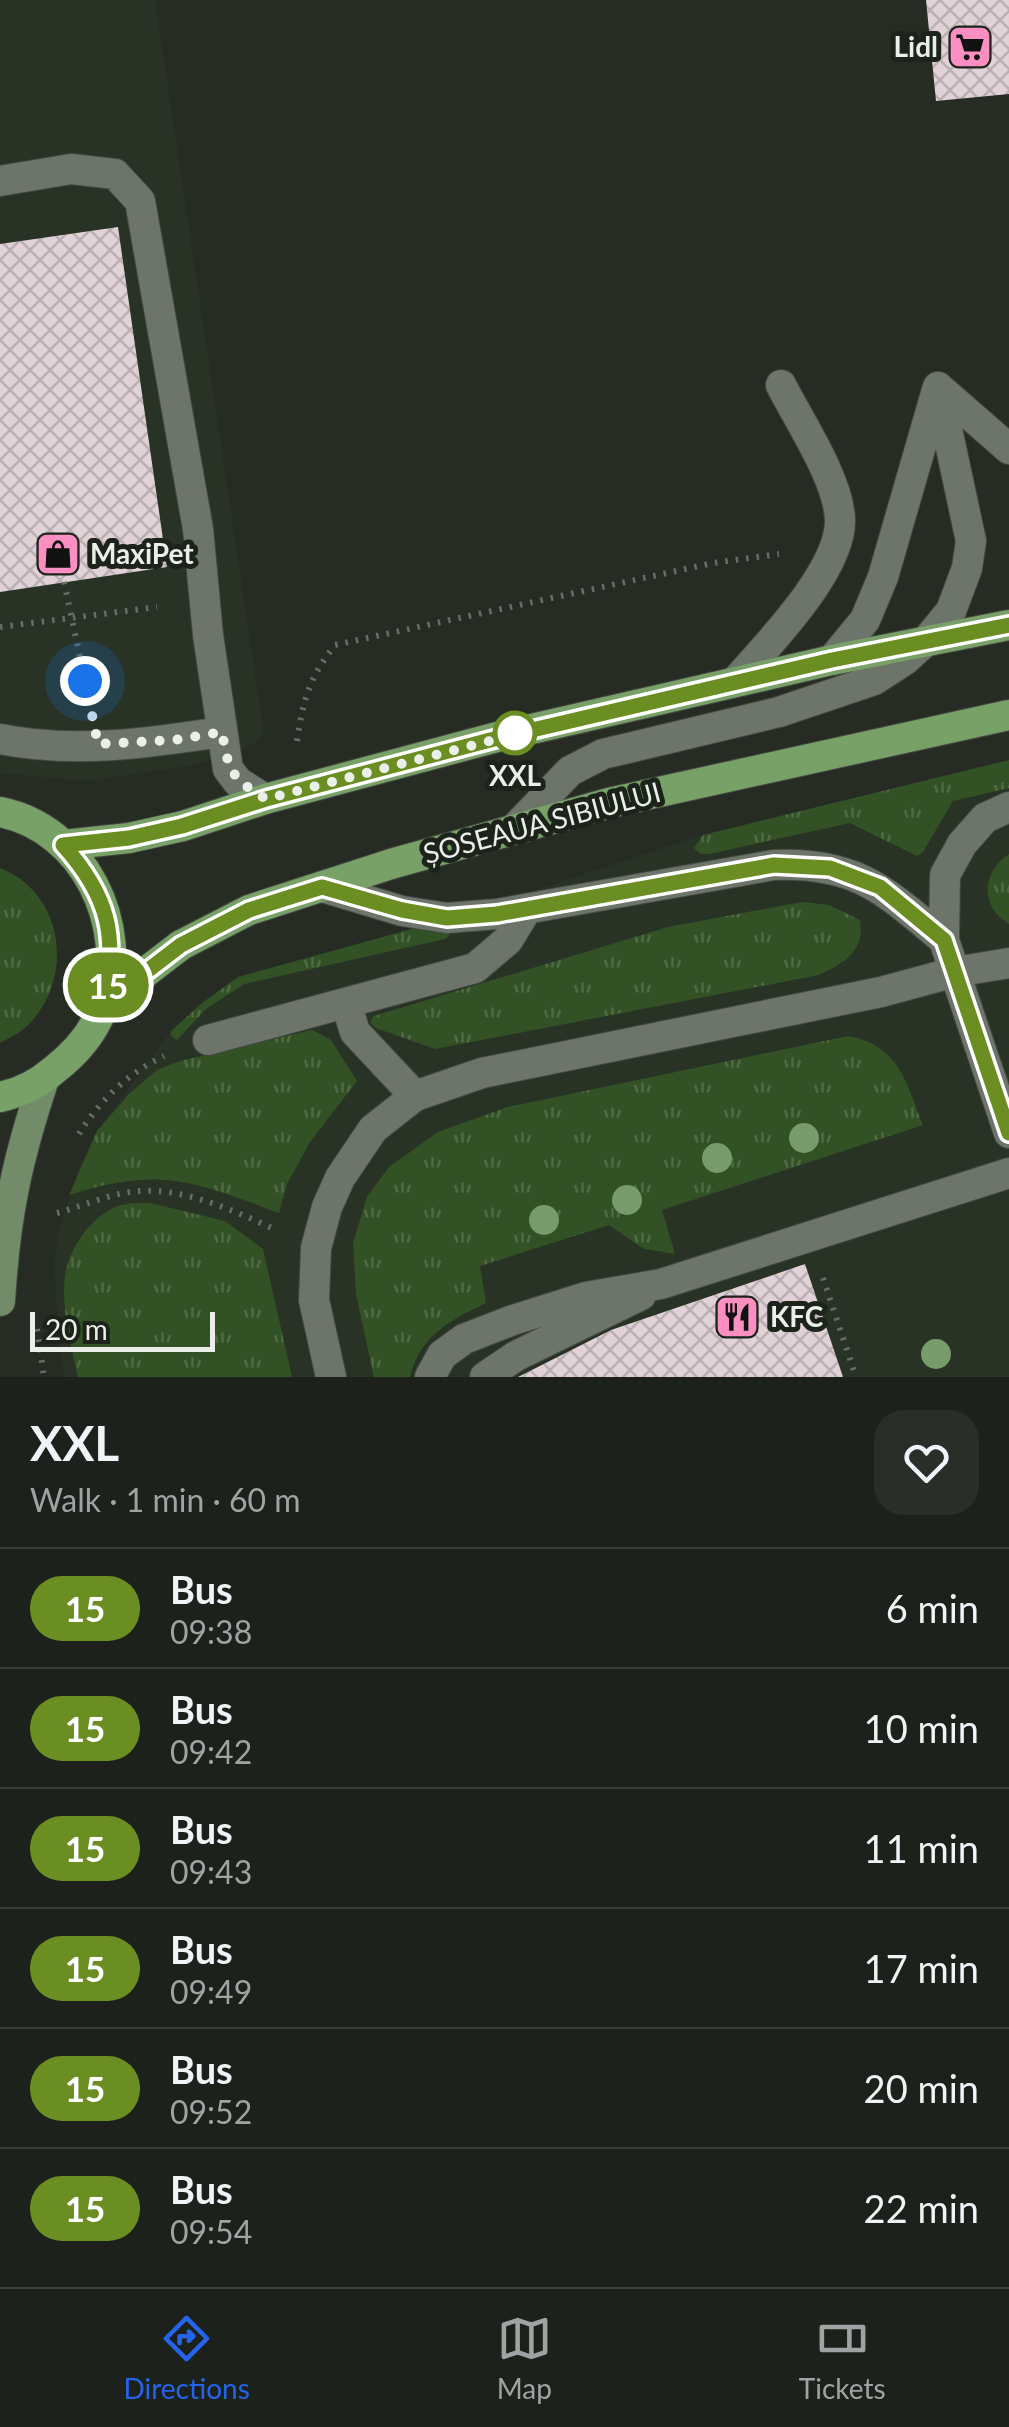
<!DOCTYPE html>
<meta charset="utf-8">
<style>
body{margin:0;font-family:Lato,sans-serif;background:#292e28;color:#f1f3f6;height:100vh;display:flex;flex-direction:column;font-size:38px;white-space:nowrap}
*{box-sizing:border-box;margin:0}
p{font-size:32px;color:#a0a3a3}
.icon{flex:none;width:55px;height:55px;fill:none;stroke:currentColor;stroke-width:2;stroke-linecap:round;stroke-linejoin:round}
.map{position:relative;height:1377px;overflow:hidden}
.side{display:flex;flex-direction:column;background:#1c211b;flex:1}
.side>*{flex:none}
.badge{padding:0 20px;border-radius:32px;font-size:35px;line-height:65px}
.scale{position:absolute;left:30px;bottom:25px;width:185px;box-sizing:border-box;padding-left:10px;border:5px solid #eaefe9;border-top:0;font-size:28px;line-height:35px;white-space:nowrap;color:#eaefe9;-webkit-text-stroke:8px #1c231a;paint-order:stroke}
.you{position:absolute;width:50px;height:50px;margin:-25px;border:8px solid #fff;border-radius:50%;background:#1a73e8;box-shadow:0 0 0 15px #1a73e833}
.map>.badge{position:absolute;translate:-50% -50%;box-shadow:0 0 0 5px #fff}
.round{display:grid;place-items:center;flex:none;width:105px;height:105px;border-radius:30px;background:#292e28}
.head{display:flex;align-items:center;justify-content:space-between;height:170px;padding:0 30px}
h1{font-size:48px;font-weight:700;line-height:75px}
ul{padding:0;list-style:none}
li{display:flex;align-items:center;gap:30px;height:120px;padding:0 30px;border-top:2px solid #3a3e3a}
li div{flex:1}
li b{display:block;font-size:38px}
li em{font-style:normal}
li .badge{min-width:110px;font-weight:700;text-align:center}
.tab-bar{display:flex;justify-content:space-around;align-items:center;height:140px;border-top:2px solid #3a3e3a;background:#1c211b;font-size:28px;color:#a0a3a3}
.tab-bar a{display:grid;justify-items:center;gap:5px}
.tab-bar .on{color:#2563eb}
.map>svg:first-child{display:block}
</style>
<div class="map">
<svg width="1009" height="1377" viewBox="0 0 1009 1377">
<defs>
<pattern id="grass-tufts" width="24" height="20" patternUnits="userSpaceOnUse" patternTransform="scale(2.5)"><rect width="24" height="20" fill="#325125"/><path d="M3 7l-1-3M5 7V3M7 7l1-3M15 17l-1-3M17 17v-4M19 17l1-3" fill="none" stroke="#506a45"/></pattern>
<pattern id="building-cross-hatch" width="8" height="8" patternUnits="userSpaceOnUse" patternTransform="scale(2.5)"><rect width="8" height="8" fill="#e0d2d7"/><path d="M0 0l8 8M0 8l8-8" fill="none" stroke="#bab0b3"/></pattern>
</defs>
<rect width="100%" height="100%" fill="#262c24"/>
<!-- built -->
<path fill="#293325" d="M0 0H155L264 735 247 748 195 765 87 781 0 773Z
M1009 760V1377H65L59 1344 54 1262 59 1228 81 1163 97 1131 171 1031 202 1003 238 977 437 922 703 835Z"/>
<!-- grass -->
<path fill="url(#grass-tufts)" d="M1009 760V788L953 801 923 852 917 856 850 823 709 854H701L694 848 703 835Z
M1009 854V924C979 906 982 872 1009 854Z
M0 868C65 893 75 980 27 1026 20 1033 9 1038 0 1043Z
M802 902 829 905 860 920C865 951 845 963 819 975L435 1049 376 1028 370 1022 374 1016 668 927Z
M437 922 450 929 449 936 445 939 244 984 206 1009 177 1040 171 1036V1031L202 1003 238 977Z
M312 1030 331 1040 357 1081 310 1142 287 1184 279 1213C193 1181 160 1166 69 1195L97 1131 129 1094 157 1070 180 1061Z
M848 1036C899 1045 906 1082 923 1125L662 1210 675 1254 644 1249 609 1225 480 1266 486 1303C451 1320 420 1335 410 1377H374L356 1294 353 1243 367 1197 389 1167 438 1132 508 1107Z
M150 1203 225 1221 263 1249 292 1377H78C71 1346 61 1309 65 1277 68 1247 96 1209 126 1204 134 1203 142 1203 150 1203Z"/>
<!-- building -->
<path fill="url(#building-cross-hatch)" d="M926 0H1009V94L936 101Z
M118 227 167 567 0 592V244Z
M805 1264 843 1377H518L611 1330Z"/>
<g fill="none" stroke-linecap="round" stroke-linejoin="round">
<defs>
<path id="lane" d="M0 181 71 169 115 174 140 201 198 529 208 635 228 769 238 782 265 799
M938 387 1009 449
M832 660 865 620 883 577 937 390
M735 682C767 645 841 571 840 520 839 480 799 421 781 385
M0 739C72 754 149 743 221 732
M1009 807 985 818 962 844 945 875 944 940 1009 1133
M515 828 570 771 603 754 779 712 874 680 905 660 927 640 951 611 967 568 971 541 938 387
M322 887 402 911 447 918 497 914 774 865C857 862 884 890 944 940
M346 1003 355 1032 415 1096
M208 1040 475 968 508 940 527 909
M331 1377 314 1300 316 1248 327 1207 340 1178 373 1129 415 1096 482 1073 881 992 955 972 1009 963
M430 1377 442 1355 464 1339 513 1320 586 1297 661 1284 1009 1173
M485 1377 516 1356 641 1295"/>
<path id="secondary" d="M0 1301C5 1216 17 1160 44 1079"/>
<path id="primary" d="M0 812C84 829 130 925 104 1004 95 1031 76 1053 54 1070 39 1083 19 1093 0 1097
M63 845 129 838 183 826 265 799 497 737 832 660 1009 625
M104 1004 181 945 249 910 391 864 609 803 1009 715"/>
</defs>
<!-- lane casing -->
<use href="#lane" stroke="#444942" stroke-width="32"/>
<!-- secondary casing -->
<use href="#secondary" stroke="#444942" stroke-width="32"/>
<!-- primary casing -->
<use href="#primary" stroke="#444942" stroke-width="32"/>
<!-- path -->
<path stroke="#676d65" stroke-width="6" stroke-dasharray="2.5 8" stroke-linecap="butt" d="M64 582 89 699
M0 627 157 607
M297 741C303 700 309 678 335 645L713 563 779 554
M79 1134C100 1100 128 1073 164 1056
M57 1213C79 1207 102 1197 124 1193 175 1183 230 1209 274 1229
M823 1278 856 1377
M37 1329 44 1377"/>
<!-- lane -->
<use href="#lane" stroke="#6d756b" stroke-width="30"/>
<!-- secondary -->
<use href="#secondary" stroke="#728b69" stroke-width="30"/>
<!-- primary -->
<use href="#primary" stroke="#77a167" stroke-width="30"/>
</g>
<!-- trees -->
<g fill="#789b6b">
<circle cx="804" cy="1138" r="15"/>
<circle cx="717" cy="1158" r="15"/>
<circle cx="627" cy="1200" r="15"/>
<circle cx="544" cy="1220" r="15"/>
<circle cx="936" cy="1354" r="15"/>
</g>
<g fill="none" stroke-linecap="round" stroke-linejoin="round">
<defs>
<path id="line" d="M1009 625 832 660 498 738 266 799 182 826 129 838 63 845C109 896 118 937 104 1004L181 945 249 910 322 887 402 910 447 918 497 914 774 865 830 868 880 887 944 940 1009 1133"/>
</defs>
<!-- line casing -->
<use href="#line" stroke="#fff" stroke-width="22"/>
<!-- line -->
<use href="#line" stroke="#6b8e23" stroke-width="15"/>
<!-- walk -->
<path stroke="#eaefe9" stroke-width="10" stroke-dasharray="0 18" d="M85 681 98 744 174 740 222 732C229 772 230 777 266 799L532 730 515 733"/>
</g>
<!-- icons -->
<defs>
<symbol id="supermarket-square" viewBox="-11 -11 22 22"><rect x="-9" y="-9" width="18" height="18" rx="4" fill="#fc8fc2" stroke="#1c231a"/><path d="M-6-5.5h2.5l.6 2H6L4.5 2H-2.5L-4.4-4H-6ZM-1.5 3.2a1.3 1.3 0 1 0 .1 0ZM3 3.2a1.3 1.3 0 1 0 .1 0Z" fill="#111"/></symbol>
<symbol id="shop-square" viewBox="-11 -11 22 22"><rect x="-9" y="-9" width="18" height="18" rx="4" fill="#fc8fc2" stroke="#1c231a"/><path d="M-5-2.5h2.3a2.7 3.5 0 0 1 5.4 0H5L5.5 6h-11ZM-1.5-2.5h3a1.5 2.3 0 0 0-3 0Z" fill="#111"/></symbol>
<symbol id="restaurant-square" viewBox="-11 -11 22 22"><rect x="-9" y="-9" width="18" height="18" rx="4" fill="#fc8fc2" stroke="#1c231a"/><path d="M-5-6h1v4h1v-4h1v4h1v-4h1v5L-1.5 .5V6h-2V.5L-5-1ZM5-6V6H3V1.5H1.5Q1.5-4 5-6Z" fill="#111"/></symbol>
</defs>
<g fill-rule="evenodd">
<use href="#supermarket-square" x="945" y="22" width="50" height="50"/>
<use href="#shop-square" x="33" y="529" width="50" height="50"/>
<use href="#restaurant-square" x="712" y="1292" width="50" height="50"/>
</g>
<!-- markers -->
<circle fill="#fff" stroke="#6b8e23" stroke-width="5" cx="515" cy="733" r="20"/>
<g text-anchor="middle" stroke-width="10" stroke-linejoin="round" paint-order="stroke">
<!-- poi labels -->
<g font-size="28" font-weight="bold" fill="#eaefe9" stroke="#1c231a" text-anchor="start">
<text x="938" y="57" text-anchor="end">Lidl</text>
<text x="90" y="564">MaxiPet</text>
<text x="770" y="1327">KFC</text>
</g>
<!-- stop labels -->
<g font-size="28" font-weight="bold" fill="#eaefe9" stroke="#1c231a">
<text x="515" y="786">XXL</text>
</g>
<!-- street labels -->
<g font-size="28" fill="#eaefe9" stroke="#1c231a">
<text transform="translate(542 823) rotate(-15)" y="10">ȘOSEAUA SIBIULUI</text>
</g>
</g>
</svg>
<div class="scale">20 m</div>
<div class="you" style="left:85px;top:681px"></div>
<b class="badge" style="left:108px;top:985px;background:#6b8e23;color:#fff">15</b>
</div>
<section class="side">
<div class="head"><div><h1>XXL</h1><p>Walk · 1 min · 60 m</p></div><a class="round"><svg class="icon" aria-label="heart" viewBox="0 0 24 24"><path d="M12 20l-8-8c-3-5 5-10 8-4 3-6 11-1 8 4z"/></svg></a></div>
<ul>
<li><span class="badge" style="background:#6b8e23;color:#fff">15</span><div><b>Bus</b><p>09:38</p></div><em>6 min</em></li>
<li><span class="badge" style="background:#6b8e23;color:#fff">15</span><div><b>Bus</b><p>09:42</p></div><em>10 min</em></li>
<li><span class="badge" style="background:#6b8e23;color:#fff">15</span><div><b>Bus</b><p>09:43</p></div><em>11 min</em></li>
<li><span class="badge" style="background:#6b8e23;color:#fff">15</span><div><b>Bus</b><p>09:49</p></div><em>17 min</em></li>
<li><span class="badge" style="background:#6b8e23;color:#fff">15</span><div><b>Bus</b><p>09:52</p></div><em>20 min</em></li>
<li><span class="badge" style="background:#6b8e23;color:#fff">15</span><div><b>Bus</b><p>09:54</p></div><em>22 min</em></li>
</ul>
</section>
<nav class="tab-bar">
<a class="on"><svg class="icon" aria-label="directions" viewBox="0 0 24 24"><path d="M12 3l9 9-9 9-9-9zM9 14v-3h6M13 9l2 2-2 2"/></svg>Directions</a>
<a><svg class="icon" aria-label="map" viewBox="0 0 24 24"><path d="M3 6l6-2 6 2 6-2v14l-6 2-6-2-6 2zM9 4v14M15 6v14"/></svg>Map</a>
<a><svg class="icon" aria-label="tickets" viewBox="0 0 24 24"><path d="M3 7h18v10H3zM15 7v10"/></svg>Tickets</a>
</nav>
